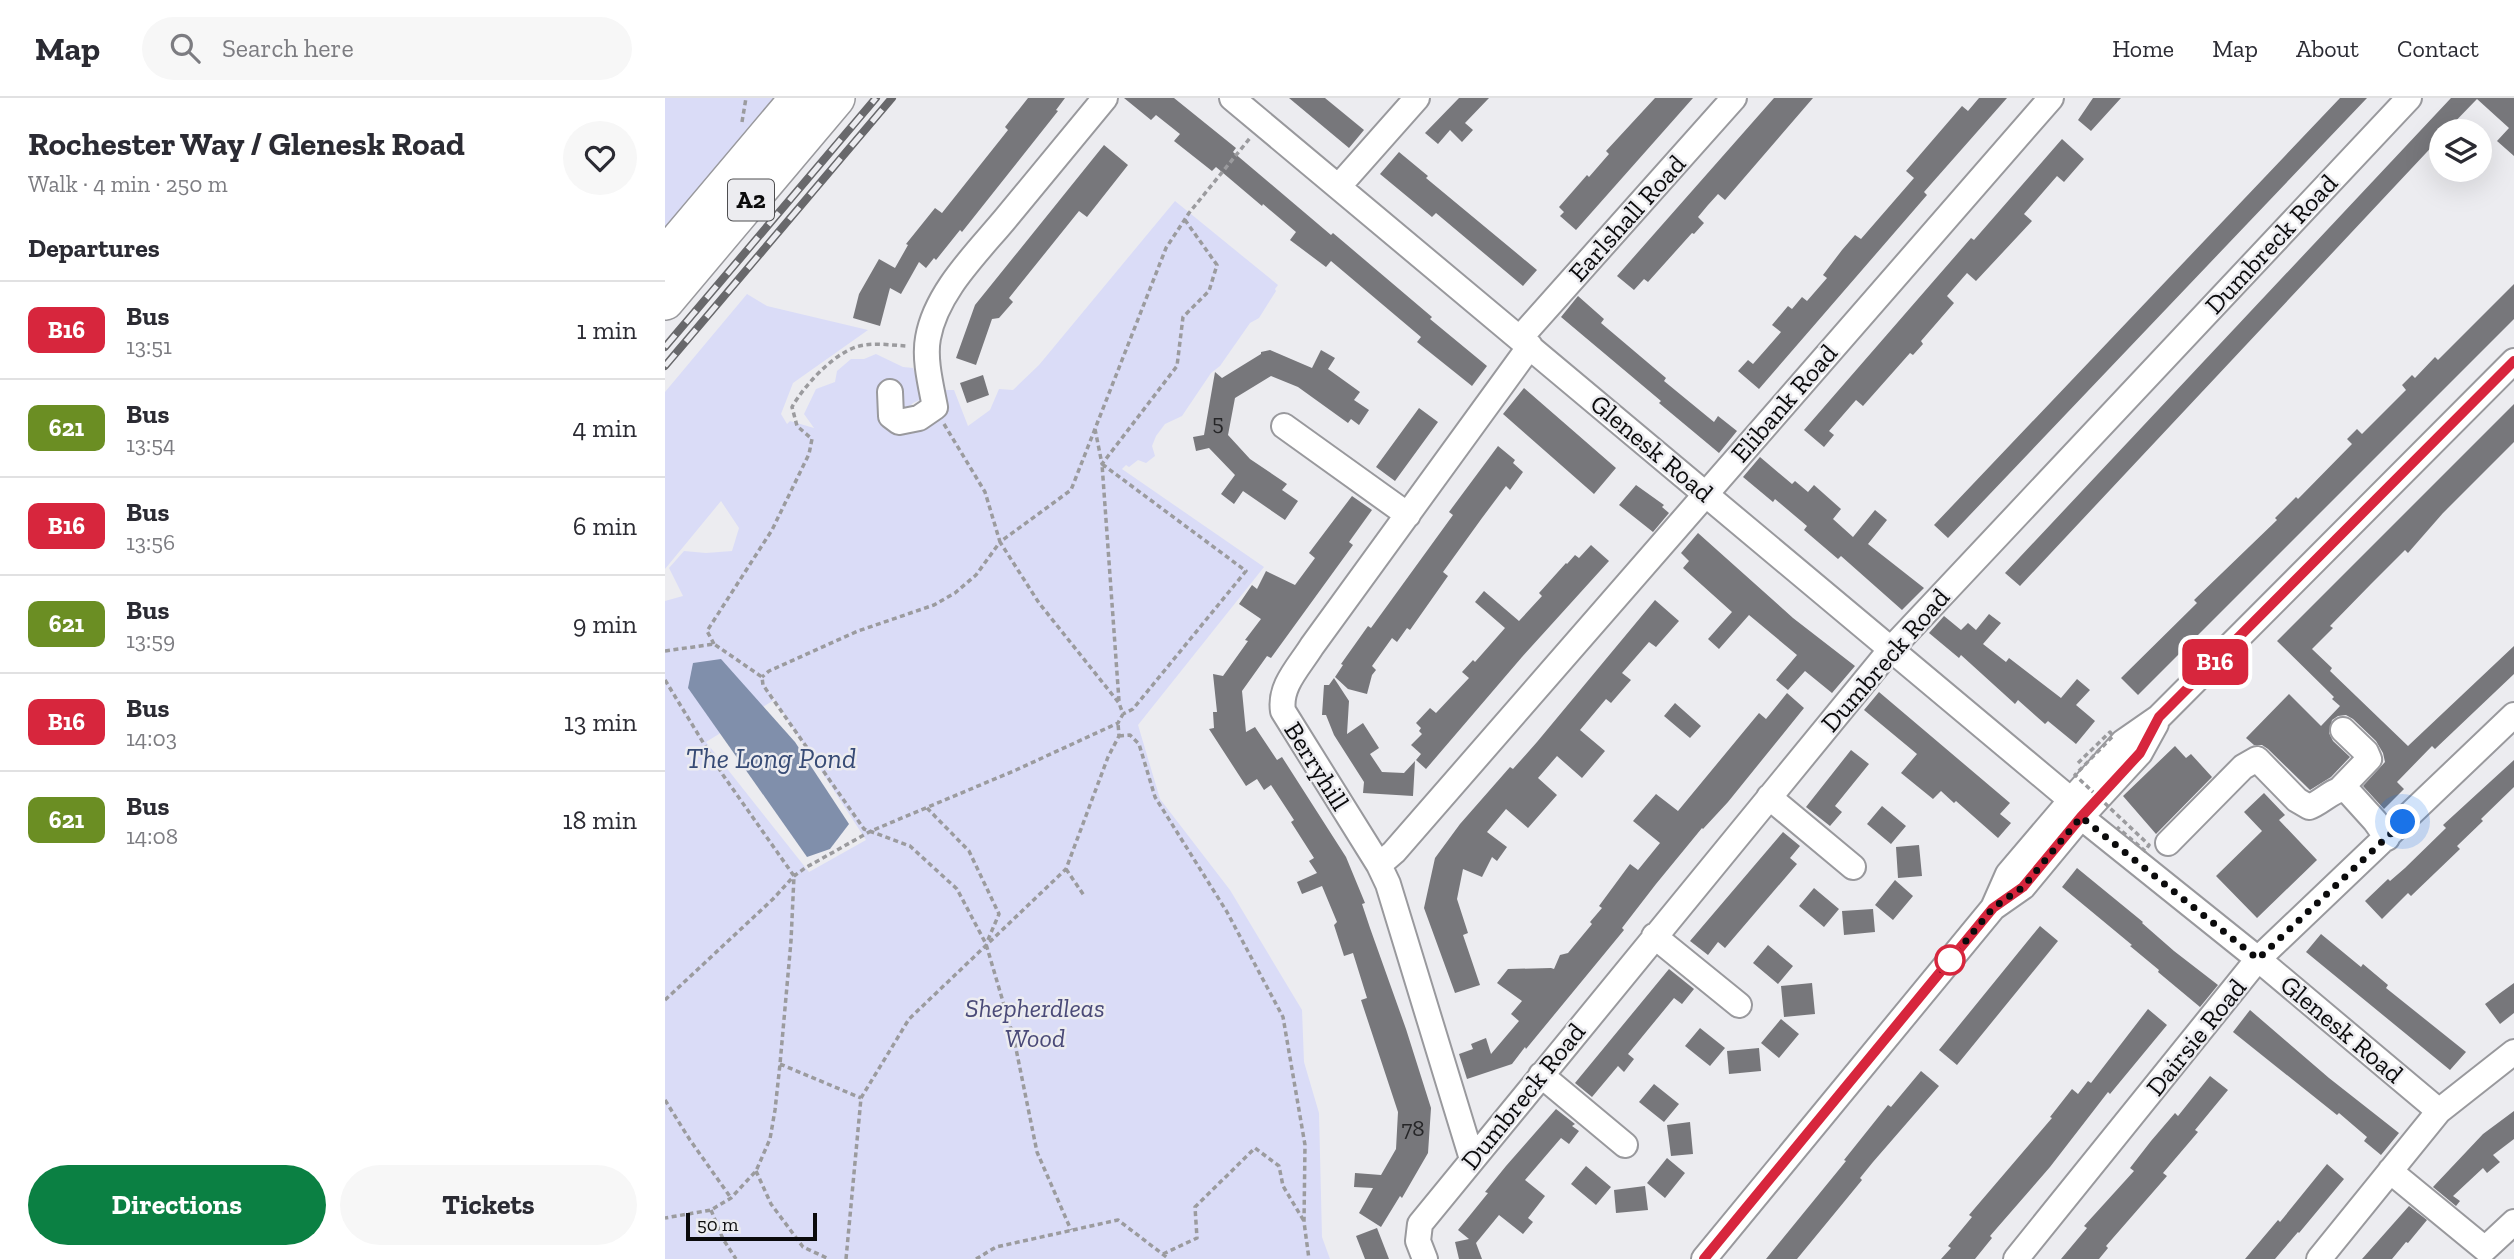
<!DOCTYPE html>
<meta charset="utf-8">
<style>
body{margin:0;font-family:"Zilla Slab",serif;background:#f7f7f7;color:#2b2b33;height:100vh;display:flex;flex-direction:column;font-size:26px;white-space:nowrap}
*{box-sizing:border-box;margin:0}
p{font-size:23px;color:#7c7c81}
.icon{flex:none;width:38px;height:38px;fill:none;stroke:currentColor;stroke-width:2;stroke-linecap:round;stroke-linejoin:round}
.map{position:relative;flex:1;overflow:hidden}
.details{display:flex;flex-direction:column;background:#fff;width:665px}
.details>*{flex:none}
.badge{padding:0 14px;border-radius:10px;font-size:24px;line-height:46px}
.controls{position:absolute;left:1764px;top:21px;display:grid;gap:14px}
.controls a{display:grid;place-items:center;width:63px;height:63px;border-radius:50%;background:#fff;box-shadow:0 7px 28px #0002;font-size:35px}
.scale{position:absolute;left:21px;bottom:18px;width:131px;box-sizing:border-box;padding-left:7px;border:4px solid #0b0b0c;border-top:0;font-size:19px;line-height:24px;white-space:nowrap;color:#0b0b0c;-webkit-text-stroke:5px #ececf0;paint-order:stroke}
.you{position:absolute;width:35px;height:35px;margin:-18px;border:5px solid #fff;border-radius:50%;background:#1a73e8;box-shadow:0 0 0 10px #1a73e833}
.map>.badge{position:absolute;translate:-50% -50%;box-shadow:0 0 0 4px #fff}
h2{padding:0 28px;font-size:26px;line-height:63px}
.round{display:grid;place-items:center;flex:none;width:74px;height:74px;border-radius:37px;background:#f7f7f7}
.headline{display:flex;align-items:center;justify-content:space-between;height:119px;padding:0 28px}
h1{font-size:33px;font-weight:700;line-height:52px}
.primary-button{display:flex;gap:14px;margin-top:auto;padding:14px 28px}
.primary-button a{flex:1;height:80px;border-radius:42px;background:#0b8043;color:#fff;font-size:28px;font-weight:700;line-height:80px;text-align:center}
.primary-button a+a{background:#f7f7f7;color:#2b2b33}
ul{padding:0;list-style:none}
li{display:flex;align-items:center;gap:21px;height:98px;padding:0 28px;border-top:2px solid #e1e1e2}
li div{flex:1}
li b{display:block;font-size:26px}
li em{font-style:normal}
li .badge{min-width:77px;font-weight:700;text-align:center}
header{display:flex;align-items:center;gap:42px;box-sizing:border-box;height:98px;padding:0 35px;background:#fff;border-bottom:2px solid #e1e1e2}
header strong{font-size:33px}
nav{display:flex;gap:38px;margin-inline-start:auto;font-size:24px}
.search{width:490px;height:63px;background:#f7f7f7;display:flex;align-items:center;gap:18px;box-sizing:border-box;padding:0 24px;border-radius:38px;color:#7c7c81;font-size:26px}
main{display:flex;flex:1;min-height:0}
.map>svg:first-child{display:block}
</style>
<header>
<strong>Map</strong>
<div class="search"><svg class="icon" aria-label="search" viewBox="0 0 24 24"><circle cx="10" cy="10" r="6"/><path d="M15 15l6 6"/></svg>Search here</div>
<nav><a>Home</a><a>Map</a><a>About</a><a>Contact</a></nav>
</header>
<main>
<section class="details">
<div class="headline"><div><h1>Rochester Way / Glenesk Road</h1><p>Walk · 4 min · 250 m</p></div><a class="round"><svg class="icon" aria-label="heart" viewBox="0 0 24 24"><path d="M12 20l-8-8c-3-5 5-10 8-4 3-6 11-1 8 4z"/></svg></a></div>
<h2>Departures</h2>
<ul>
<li><span class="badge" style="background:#d7263d;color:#fff">B16</span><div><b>Bus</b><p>13:51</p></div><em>1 min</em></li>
<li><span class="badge" style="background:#6b8e23;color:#fff">621</span><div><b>Bus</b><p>13:54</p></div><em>4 min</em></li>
<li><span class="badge" style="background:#d7263d;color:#fff">B16</span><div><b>Bus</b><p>13:56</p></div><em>6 min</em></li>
<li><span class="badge" style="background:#6b8e23;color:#fff">621</span><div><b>Bus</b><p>13:59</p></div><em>9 min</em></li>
<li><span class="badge" style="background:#d7263d;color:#fff">B16</span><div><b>Bus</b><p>14:03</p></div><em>13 min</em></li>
<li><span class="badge" style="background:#6b8e23;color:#fff">621</span><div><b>Bus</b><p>14:08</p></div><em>18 min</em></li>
</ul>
<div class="primary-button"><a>Directions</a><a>Tickets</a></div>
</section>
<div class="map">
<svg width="1849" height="1161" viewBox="0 0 1849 1161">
<rect width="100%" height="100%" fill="#ececf0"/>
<!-- green -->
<path fill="#dadcf7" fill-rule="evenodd" d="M0 0H113L0 134Z
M510 103 613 187 610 191 611 193 594 220 585 225 555 268 546 275 517 318 500 326 491 338 487 348 490 358 481 365 473 362 464 369 461 367 457 371 599 469 473 627 495 701 565 792 637 912 639 964 654 1015 657 1139 665 1161H0V503L18 498 4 470 19 453 41 455 67 453 74 430 56 403 0 471V294L82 196 102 208 203 232 128 285 116 316 122 326 125 323 149 330 139 316 151 291 170 284 172 273 186 261H199L211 256 238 269 248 270 259 300 248 305 241 312 261 325 277 292H289L303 328 325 312 334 291 348 292 374 267ZM94 577 201 742 144 774 41 644 109 602Z"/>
<!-- water -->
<path fill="#808fab" d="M56 561 130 644 184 726 165 751 142 759 23 590 28 565Z"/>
<!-- building -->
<path fill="#77777b" d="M363 0H400L391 12 393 13 297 134 295 132 271 162 269 160 261 170 254 164 236 196 225 190 215 228 188 220 194 196 214 161 230 170 243 147 241 146 270 110 277 115 343 32 340 29Z
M459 0H509L571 50 568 54 666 137 668 135 681 146 767 219 765 221 822 268 807 288 752 244 756 239 666 163 661 169 625 142 631 134 598 106 597 108 551 69 547 73 509 43 515 36 491 17 486 22Z
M624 0H660L699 32 684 50Z
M794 0H824L800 25 808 32 797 44 785 32 773 46 760 35Z
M990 0H1028L911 132 895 118 899 114 894 109 922 77 924 79 944 56 941 53Z
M1109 0H1148L1060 102 1053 96 1043 107 1033 119 1039 125 1029 136 1027 135 983 184 979 181 969 192 952 178Z
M1314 0H1342L1259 94 1262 97 1094 291 1073 273 1083 262 1088 266 1116 234 1107 227 1123 208 1127 211 1137 199 1142 203 1162 180 1158 177 1177 152 1190 137 1196 141 1249 80 1241 73 1297 8 1303 13Z
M1428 0H1456L1426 33 1413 22Z
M1675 0H1702L1283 440 1269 427Z
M1786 0H1849V58L1832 43 1844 30 1812 1 1781 33H1776V39L1355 488 1340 475Z
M1397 41 1419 61 1399 84 1392 78 1359 116 1367 123 1311 183 1302 175 1282 198 1289 205 1256 243 1258 246 1248 257 1245 255 1198 308 1191 302 1164 333 1169 337 1159 349 1139 332 1306 140 1309 142Z
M439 47 463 67 422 119 414 113 344 200 348 204 334 220 327 221 311 267 291 260 310 207Z
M734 54 763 78 761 80 872 172 858 188 771 115 767 119 715 76Z
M1849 186V221L1473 597 1456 580 1532 505 1529 502 1612 422 1610 420 1631 399 1633 401 1687 346 1682 341 1692 331 1697 336 1741 292 1737 287 1747 277 1750 280 1770 259 1773 262Z
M913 198 939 221 936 225 1001 280 999 283 1049 324 1053 318 1072 333 1054 355 994 305 996 303 896 219Z
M605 252 647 270 656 252 670 260 663 271 695 294 689 302 704 312 694 327 686 321 683 325 633 289 606 278 570 300 563 337 585 361 622 386 617 392 633 403 620 422 578 393 569 406 556 396 570 377 544 350 531 353 528 339 539 337 550 274 557 280 596 256V254Z
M318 277 324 297 302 305 295 285Z
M859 290 951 370 929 396 838 316Z
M1849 306V344L1778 415 1743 455 1740 452 1706 486 1665 528 1668 530 1647 551 1667 570 1665 573 1743 648 1849 548V576L1770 651 1767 648 1732 684 1739 691 1719 711 1698 688 1720 664 1718 655 1711 643 1688 621 1681 617 1673 618 1667 622 1664 635 1668 643 1685 659 1666 679 1645 692 1603 651 1597 647H1589L1581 640 1624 596 1656 628 1675 608 1667 601 1669 599 1612 543Z
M754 310 773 324 730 383 711 369Z
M833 348 850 362 848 365 858 374 845 392 841 388 817 420 778 474 783 478 745 532 742 530 732 544 727 540 707 568 711 572 707 577 702 596 683 591 670 579 678 567 676 566 703 528 706 530 788 417 784 414Z
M1095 359 1127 386 1130 383 1143 394 1149 387 1176 411 1168 421 1188 439 1210 412 1222 422 1203 446 1259 490 1237 512 1176 458 1173 461 1139 432 1142 428 1110 401 1108 404 1078 379Z
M971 387 999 407 997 409 1004 415 988 434 954 407Z
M687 398 707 412 684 444 688 447 606 560 602 558 577 593 581 634 590 629 612 662 617 659 681 759 700 805 697 806 705 830 741 931 766 1010 763 1055 737 1100 735 1098 716 1129 694 1115 708 1090 689 1089 690 1075 716 1077 731 1051 733 1014 696 902 702 900 688 855 679 858 669 827 672 824 657 788 637 796 632 784 652 775 644 763 649 760 626 724 629 722 606 687 599 692 592 681 581 688 544 631 549 630 548 614H552L548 576 558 578 583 543 580 542 596 521 574 506 587 487 592 491 601 473 630 487 650 460 644 455Z
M1033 435 1128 520 1190 568 1167 595 1140 573 1123 592 1111 582 1132 557 1084 517 1054 551 1043 541 1067 514 1018 470 1024 463 1016 455Z
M926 447 944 463 857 559 761 671 751 662 756 656 746 647 757 636 754 633 756 630 751 625 765 610 771 615 786 599 804 580 797 574 808 562 810 564 840 530 810 504 819 493 854 523 877 498 874 495 901 465 902 466 910 457 914 460Z
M990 502 1014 523 991 549 984 544 957 575 966 582 946 605 941 601 915 632 940 653 917 680 892 658 873 680 892 697 863 730 841 711 822 734 842 749 832 763 827 759 817 779 798 771 792 801 803 835 798 837 815 887 790 895 759 810 770 760 795 726 845 669 848 671 872 644Z
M1324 516 1336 525 1318 546 1341 564 1344 560 1396 600 1412 581 1425 592 1411 607 1430 623 1411 646 1383 623 1380 626 1353 602 1350 606 1296 557 1294 560 1264 535 1279 518 1296 532 1303 525 1311 532Z
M669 580 684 603 682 636 698 625 714 650 705 656 717 674 739 675 750 663 748 698 698 695 699 684 669 637 661 617H657L659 587H664Z
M1214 594 1345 705 1335 716 1346 725 1333 740 1291 703 1289 705 1276 693 1268 701 1236 675 1252 656 1199 612Z
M1122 595 1139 610 1063 704 1038 731 1037 730 991 786 957 830 959 832 861 951 860 949 847 966 802 981 794 956 808 951 806 946 821 940 826 956 854 923 846 916 857 903 832 885 843 871 886 870 889 871 895 857 903 855 927 826 925 824 937 810 934 808 965 766 973 772 995 745 968 723 991 696 1013 713 1094 615 1101 621Z
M1010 605 1036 628 1025 640 999 618Z
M1510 648 1521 660 1526 656 1547 679 1491 736 1458 698Z
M1186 652 1204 666 1170 708 1177 714 1165 728 1141 709Z
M1849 662V689L1816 721 1818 723 1792 748 1795 751 1746 798 1743 795 1717 821 1700 803 1723 781 1725 783 1740 770 1781 730 1778 727Z
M1599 695 1620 717 1614 722 1652 762 1592 820 1551 778 1597 733 1579 714Z
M1217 708 1241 728 1226 746 1202 726Z
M1118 734 1135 748 1125 760 1132 766 1060 850 1053 844 1043 857 1025 843Z
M1254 747 1257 778 1233 780 1231 749Z
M1412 770 1478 824 1477 825 1509 853 1553 887 1535 909 1493 874 1494 872 1465 848 1467 847 1397 789Z
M1230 782 1248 798 1228 822 1210 807Z
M1149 790 1174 811 1159 829 1134 808Z
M1208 811 1210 834 1179 837 1177 813Z
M1375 828 1393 843 1292 967 1274 952Z
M1656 836 1696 869 1698 866 1723 887 1721 890 1801 954 1785 972 1641 854Z
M1103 847 1128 868 1113 886 1088 865Z
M1004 871 1029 891 1017 906 1009 900 963 956 969 961 959 974 953 968 927 999 910 985Z
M1147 885 1150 916 1119 919 1116 888Z
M1849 885V915L1835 926 1820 906Z
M1483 911 1502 927 1445 996 1443 994 1385 1069 1325 1138 1327 1140 1310 1161H1276L1286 1150 1283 1148 1307 1119 1304 1117 1387 1020 1385 1019 1407 991 1413 996 1423 983 1426 985Z
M1585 912 1664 980 1734 1035 1716 1057 1699 1043 1702 1039 1674 1015 1672 1017 1568 934Z
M1116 921 1134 936 1114 960 1096 945Z
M1035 930 1060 950 1045 968 1020 948Z
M1094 950 1096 973 1064 976 1062 953Z
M1256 973 1274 988 1208 1064 1195 1080 1197 1082 1174 1110 1132 1161H1101L1181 1063 1179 1062 1223 1007 1226 1009Z
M1545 978 1563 992 1530 1032 1533 1034 1498 1075 1502 1078 1441 1148 1443 1150 1434 1161H1396L1422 1130 1419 1128 1469 1073 1465 1070 1486 1043 1510 1015 1513 1018Z
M989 986 1014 1006 999 1024 974 1004Z
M891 1011 910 1026 907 1028 914 1033 904 1046 896 1040 860 1082 880 1098 863 1120 868 1124 858 1136 834 1117 811 1145 817 1161H794L790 1144 804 1141 793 1132 823 1095 820 1094 841 1068Z
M1849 1013V1041L1828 1057 1835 1064 1822 1075 1818 1070 1788 1098 1795 1103 1791 1108 1768 1089 1818 1036Z
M1025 1024 1028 1056 1006 1058 1002 1027Z
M1002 1060 1020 1075 1000 1100 982 1085Z
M1662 1066 1679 1081 1634 1135 1633 1134 1610 1161H1580L1613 1122 1615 1124Z
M921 1068 946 1089 931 1107 906 1086Z
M980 1088 983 1112 951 1115 949 1092Z
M1744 1108 1762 1122 1743 1145 1741 1144 1727 1161H1697Z
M712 1130 724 1161H700L691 1138Z"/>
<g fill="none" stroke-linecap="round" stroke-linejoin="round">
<defs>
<path id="minor" d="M567 0 1406 702
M674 88 752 0
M855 240 1069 0
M225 294 226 318 234 324 254 320 270 309C266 288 259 261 263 240 271 194 312 155 341 120 374 80 407 40 440 0
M619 328 743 417
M1675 691 1704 661 1701 654 1678 632
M1104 699 1188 769
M1416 719 1593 861 1774 1013
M1503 745 1578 669 1592 661 1632 702 1644 709C1656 705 1669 690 1681 691L1710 723 1722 740
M714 767 729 754 1386 0
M1328 810 1343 776 1406 702 1458 644 1494 619 1849 263
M989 838 1074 907
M876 977 960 1047
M807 1061 723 786 714 767 618 613C614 588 634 569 647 548L865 248
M1725 1073 1820 1151 1849 1124
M760 1161 753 1143 755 1126 1226 551 1744 0
M1039 1161 1328 810 1358 789 1416 719 1475 655 1491 626
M1351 1161 1593 861 1849 617
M1654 1161 1774 1013 1849 954"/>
<path id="highway" d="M0 159 134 0
M0 203 171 0"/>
</defs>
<!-- minor casing -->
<use href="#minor" stroke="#99999d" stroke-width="28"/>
<!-- highway casing -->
<use href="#highway" stroke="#99999d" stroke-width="40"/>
<!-- path -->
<path stroke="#9b9b9e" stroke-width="3.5" stroke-dasharray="5 3.5" stroke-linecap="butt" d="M77 24 81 0
M279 326 320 394 335 444 406 392 501 150 524 115 585 40
M430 331 437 366 512 268 518 219 544 193 552 167 520 122
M49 546 42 533 107 432 144 356 147 341 132 328 127 309C139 288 167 257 191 249 207 244 225 247 241 248
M0 553 49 546 97 579 98 587 199 731 245 748 292 791 321 846 349 941 372 1054 406 1132
M0 582 58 677 129 778 126 843 115 966 110 1012 105 1041 91 1073 66 1100 46 1112 0 1120
M454 603 437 366 581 473 468 611 458 616
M454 638 465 637 474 646 490 699 562 814 618 919 640 1047 639 1124 644 1161
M262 710 304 753 334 816 322 844
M401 771 420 799
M0 902 108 801 129 778 140 770 206 733 351 672 453 625 458 616 454 605 374 505 335 444 311 477 290 495 269 507 193 533 104 573 97 579
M115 966 196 1000
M0 1002 25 1042 66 1100
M91 1073 106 1106 138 1149 164 1161
M46 1112 58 1141 71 1161
M498 1156 532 1140 530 1109 590 1050 614 1068 618 1088 639 1123
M181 1161 196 1000 244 921 401 771 443 659 454 638 453 625
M311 1161 331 1149 453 1122 504 1161"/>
<!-- minor -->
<use href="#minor" stroke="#fff" stroke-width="24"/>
<!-- highway -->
<use href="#highway" stroke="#fff" stroke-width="37"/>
<defs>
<path id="rail" d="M0 249 211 0
M0 268 227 0"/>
</defs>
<!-- rail casing -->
<use href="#rail" stroke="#68686b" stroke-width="8"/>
<!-- rail -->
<use href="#rail" stroke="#ececf0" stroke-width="5" stroke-dasharray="16" stroke-linecap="butt"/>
<!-- path-bridge -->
<path stroke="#9b9b9e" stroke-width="3.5" stroke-dasharray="5 3.5" stroke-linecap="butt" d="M1413 665 1445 634 1448 638 1410 677 1484 747 1480 753 1452 729"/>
</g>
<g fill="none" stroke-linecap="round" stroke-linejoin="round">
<defs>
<path id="line" d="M1039 1161 1328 810 1358 789 1416 719 1475 655 1494 619 1849 263"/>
</defs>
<!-- line casing -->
<use href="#line" stroke="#fff" stroke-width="16"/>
<!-- line -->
<use href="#line" stroke="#d7263d" stroke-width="10"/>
<!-- walk -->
<path stroke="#0b0b0c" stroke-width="7" stroke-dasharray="0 12.6" d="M1285 862 1277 872 1328 810 1358 789 1416 719 1593 861 1738 724"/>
</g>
<!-- markers -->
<circle fill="#fff" stroke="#d7263d" stroke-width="3.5" cx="1285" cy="862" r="14"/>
<g text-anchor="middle" stroke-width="5" stroke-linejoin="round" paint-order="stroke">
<!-- number labels -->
<g font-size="23" fill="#262628">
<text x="553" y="332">5</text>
<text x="748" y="1038">78</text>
</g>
<!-- shield labels -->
<rect fill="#ececf0" stroke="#4e4e50" stroke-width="2" x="63" y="81.5" width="46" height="41" rx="5"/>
<g font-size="24" font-weight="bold" fill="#0b0b0c">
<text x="86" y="110">A2</text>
</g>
<!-- street labels -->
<g font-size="26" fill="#0b0b0c" stroke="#ececf0">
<text transform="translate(962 120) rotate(-48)" y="9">Earlshall Road</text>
<text transform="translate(1606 146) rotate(-47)" y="9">Dumbreck Road</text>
<text transform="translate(1119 305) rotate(-49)" y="9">Elibank Road</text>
<text transform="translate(987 350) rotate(40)" y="9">Glenesk Road</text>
<text transform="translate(1220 562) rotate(-49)" y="9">Dumbreck Road</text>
<text transform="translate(652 668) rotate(58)" y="9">Berryhill</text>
<text transform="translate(1677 931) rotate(40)" y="9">Glenesk Road</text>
<text transform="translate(1531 939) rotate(-51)" y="9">Dairsie Road</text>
<text transform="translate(858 998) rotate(-51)" y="9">Dumbreck Road</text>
</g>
<!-- park labels -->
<g font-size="26" font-style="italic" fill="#4a4a78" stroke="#ececf0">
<text x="370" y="919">Shepherdleas<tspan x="370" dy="30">Wood</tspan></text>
</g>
<!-- water labels -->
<g font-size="28" font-style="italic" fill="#374b75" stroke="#ececf0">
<text x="106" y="670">The Long Pond</text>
</g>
</g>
</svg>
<div class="controls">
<a><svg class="icon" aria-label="layers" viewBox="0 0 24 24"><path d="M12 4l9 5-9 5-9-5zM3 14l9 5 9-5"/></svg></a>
</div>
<div class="scale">50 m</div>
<div class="you" style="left:1738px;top:724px"></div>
<b class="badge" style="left:1550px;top:564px;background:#d7263d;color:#fff">B16</b>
</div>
</main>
